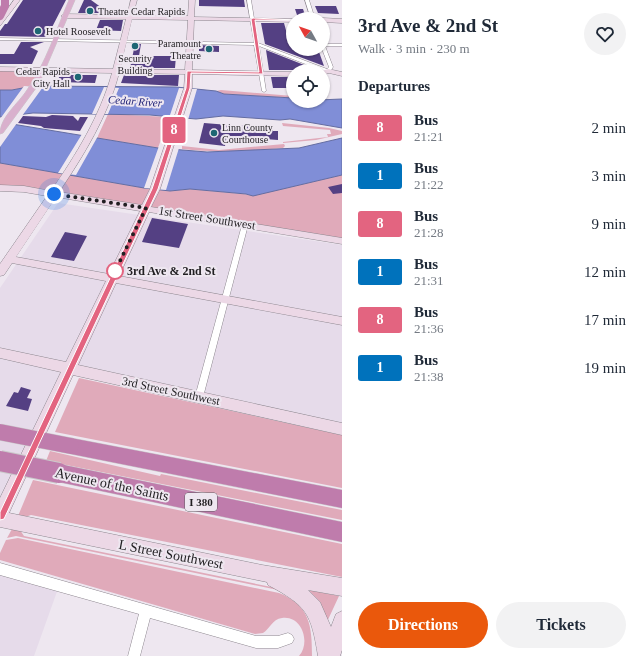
<!DOCTYPE html>
<meta charset="utf-8">
<style>
body{margin:0;font-family:Georgia,serif;background:#f2f2f3;color:#1f2937;height:100vh;display:flex;flex-direction:column;font-size:15px;white-space:nowrap}
*{box-sizing:border-box;margin:0}
p{font-size:13px;color:#747a83}
.icon{flex:none;width:22px;height:22px;fill:none;stroke:currentColor;stroke-width:2;stroke-linecap:round;stroke-linejoin:round}
.map{position:relative;flex:1;overflow:hidden}
.sheet{display:flex;flex-direction:column;background:#fff;width:300px}
.sheet>*{flex:none}
.badge{padding:0 8px;border-radius:3px;font-size:14px;line-height:26px}
.needle{width:26px;rotate:310deg}
.tools{position:absolute;left:286px;top:12px;display:grid;gap:8px}
.tools a{display:grid;place-items:center;width:44px;height:44px;border-radius:50%;background:#fff;box-shadow:0 1px 3px #0004;font-size:20px}
.you{position:absolute;width:20px;height:20px;margin:-10px;border:3px solid #fff;border-radius:50%;background:#1a73e8;box-shadow:0 0 0 6px #1a73e833}
.map>.badge{position:absolute;translate:-50% -50%;box-shadow:0 0 0 2px #fff}
h2{padding:0 16px;font-size:15px;line-height:36px}
.round{display:grid;place-items:center;flex:none;width:42px;height:42px;border-radius:21px;background:#f2f2f3}
.head{display:flex;align-items:center;justify-content:space-between;height:68px;padding:0 16px}
h1{font-size:19px;font-weight:800;line-height:30px}
.primary-button{display:flex;gap:8px;margin-top:auto;padding:8px 16px}
.primary-button a{flex:1;height:46px;border-radius:24px;background:#ea580c;color:#fff;font-size:16px;font-weight:800;line-height:46px;text-align:center}
.primary-button a+a{background:#f2f2f3;color:#1f2937}
ul{padding:0;list-style:none}
li{display:flex;align-items:center;gap:12px;height:48px;padding:0 16px}
li div{flex:1}
li b{display:block;font-size:15px}
li em{font-style:normal}
li .badge{min-width:44px;font-weight:700;text-align:center}
main{display:flex;flex:1;min-height:0}
.map>svg:first-child{display:block}
</style>
<main>
<div class="map">
<svg width="342" height="656" viewBox="0 0 342 656">
<rect width="100%" height="100%" fill="#eee7f0"/>
<!-- built -->
<path fill="#e6dbea" d="M58 203 342 245V424L70 369 0 515V288Z
M0 569 59 586 34 656H0Z"/>
<!-- green -->
<path fill="#e0aaba" d="M42 69 33 86 12 90H0V70Z
M221 90 293 96V98L224 94 216 91Z
M108 114 169 117 158 148 97 138Z
M282 123 329 128 342 131V134L316 140 283 143V142L328 137 327 134H331L330 130 283 126Z
M284 144 285 146 283 148C249 151 216 153 182 149V146L219 150Z
M0 163 144 188 170 191 190 189 254 195 342 175V241L195 216 0 188Z
M79 378 342 435V488L55 432Z
M50 451 160 476 161 474 342 510V520L46 461Z
M33 480 342 544V577L31 515 25 517 18 516Z
M12 529 20 530 24 536 281 589 293 593 308 615 300 603 278 590 16 536 7 538Z
M18 538 279 593C310 605 312 626 312 656H299C311 643 302 615 282 618 272 619 270 629 263 633L255 634 0 560V553L6 540Z
M310 590 339 596 326 624 309 594Z"/>
<!-- water -->
<path fill="#808ed7" stroke="#646da1" d="M33 86 176 87 216 91 224 94 293 98V101L342 99V128L290 119 280 120 223 116 196 119 150 115 33 113 0 117V90H12Z
M0 122 158 148 207 152 299 148 342 138V175L253 196 246 194 190 189 170 191 144 188 0 163Z"/>
<!-- pier -->
<path fill="#eee7f0" d="M24 86 43 87 22 116 0 119Z
M104 87 119 88 108 114H92Z
M179 88 197 89 188 120 169 118Z
M0 120 17 123 0 147Z
M82 134 98 136 76 175 58 173Z
M159 146 179 148 166 190 144 188Z"/>
<!-- building -->
<path fill="#544083" d="M23 0H66L47 37 0 36V31L5 24H7Z
M84 0H91L102 8 100 13H78Z
M199 0H244L245 7 199 6Z
M315 6H336L339 14 318 13Z
M295 9H303L306 18H298Z
M100 20H123L121 31 96 30Z
M261 23H284L287 34H293V49H318L324 66 265 44Z
M21 42H44L30 47 38 51 32 64H0V54H14Z
M135 44H141L139 56H176L175 68H130Z
M199 45 219 46V52L199 51Z
M266 50 317 70H269Z
M60 75H97L95 83 57 82Z
M124 75H179L178 86 121 83Z
M271 77H293V88H273Z
M52 115 73 116 78 121 80 117H88L80 131 44 128 41 126 18 123 23 116 46 117Z
M204 123 229 125 228 131 246 124 273 128V131H278V140L265 139V142L257 143 244 141 241 140 242 137 227 136 225 146 199 143Z
M342 184V193L333 194 328 187Z
M152 218 188 224 179 248 142 242Z
M65 232 87 236 74 261 51 257Z
M21 387 31 390 27 398 32 399 28 411 6 406 14 392 18 393Z"/>
<g fill="none" stroke-linecap="round" stroke-linejoin="round">
<defs>
<path id="street" d="M247 0H251L258 43 327 69 329 67 322 49 323 44H342V46H325L333 67 330 72H326L259 46 266 91 264 92 262 91 254 45 0 40V38L254 43Z
M305 0H309L315 19H311Z
M245 223 248 225 203 397 202 400 199 401 196 400 195 397 242 225Z
M0 563 256 636H278L288 633 292 635 294 639 292 643 278 648H256L150 618 140 656H128L139 614 0 575Z"/>
<path id="secondary" d="M14 0H20L0 26V20Z
M131 0H137L133 15 188 16 189 0H195L194 17 295 19H293V22L194 20 192 70 293 72V76L192 74V88L160 189 151 207 342 238V244L149 212 119 276 342 317V325L116 283 78 365 342 423V435L73 375 9 513 262 565 342 578V596L308 590 320 602 331 627 336 614 342 611V650L340 656H318C311 613 307 606 268 585L267 582 0 527V498L61 372 0 358V348L66 362 106 281 12 263 4 275 0 276V264L47 196 24 192 0 191V185L24 186 51 191C76 155 100 116 112 73L0 71V67L113 69 126 19 64 18 61 16 64 14 127 15ZM132 19 188 20 185 70 120 69ZM119 73 185 74 184 88 150 189 142 205 59 192C84 155 108 116 119 73ZM56 197 140 211 109 274 16 257Z
M323 18 342 19V23L323 22V19H321Z
M328 69 342 72V76L329 73 323 75 322 71Z"/>
<path id="primary" d="M69 0H75L39 84 3 133 0 134C0 117 18 104 27 90 46 63 56 30 69 0Z"/>
<path id="highway" d="M71 438 342 490V508L71 454 65 452 62 446 65 440Z
M59 464 342 522V542L59 482 52 479 50 473 52 467Z"/>
</defs>
<!-- street casing -->
<use href="#street" stroke="#8d878f" stroke-width="1"/>
<!-- secondary casing -->
<use href="#secondary" stroke="#8d878f" stroke-width="1"/>
<!-- primary casing -->
<use href="#primary" stroke="#cac9ca" stroke-width="1"/>
<!-- highway casing -->
<use href="#highway" stroke="#cac9ca" stroke-width="1"/>
<!-- street -->
<use href="#street" fill="#fff" fill-rule="evenodd"/>
<!-- secondary -->
<use href="#secondary" fill="#ecd8e6" fill-rule="evenodd"/>
<!-- primary -->
<use href="#primary" fill="#d9b0cd" fill-rule="evenodd"/>
<!-- highway -->
<use href="#highway" fill="#bf7cac" fill-rule="evenodd"/>
<defs>
<path id="highway-bridge-far2" d="M0 16 5 6V0"/>
<path id="highway-bridge-far1" d="M0 432 71 446"/>
<path id="highway-bridge" d="M0 461 59 473"/>
</defs>
<!-- highway-bridge-far2 casing -->
<use href="#highway-bridge-far2" stroke="#cac9ca" stroke-width="8" stroke-linecap="butt"/>
<!-- highway-bridge-far1 casing -->
<use href="#highway-bridge-far1" stroke="#cac9ca" stroke-width="17" stroke-linecap="butt"/>
<!-- highway-bridge casing -->
<use href="#highway-bridge" stroke="#cac9ca" stroke-width="22" stroke-linecap="butt"/>
<!-- highway-bridge-far2 -->
<use href="#highway-bridge-far2" stroke="#bf7cac" stroke-width="8"/>
<!-- highway-bridge-far1 -->
<use href="#highway-bridge-far1" stroke="#bf7cac" stroke-width="16"/>
<!-- highway-bridge -->
<use href="#highway-bridge" stroke="#bf7cac" stroke-width="20"/>
</g>
<!-- line -->
<path fill="#e36480" stroke="#fff" d="M253 18 295 20H255L263 74 191 73 190 88 158 189 4 519 0 520V512L152 189 186 88 187 71 259 72 251 19Z"/>
<g fill="none" stroke-linecap="round" stroke-linejoin="round">
<!-- walk -->
<path stroke="#211f22" stroke-width="4" stroke-dasharray="0 7.2" d="M54 194 146 208 115 271"/>
</g>
<!-- markers -->
<g fill="#1d6673" stroke="#eee7f0" stroke-width="1.5">
<circle cx="90" cy="11" r="4"/>
<circle cx="38" cy="31" r="4"/>
<circle cx="135" cy="46" r="4"/>
<circle cx="209" cy="49" r="4"/>
<circle cx="78" cy="77" r="4"/>
<circle cx="214" cy="133" r="4"/>
</g>
<circle fill="#fff" stroke="#e36480" stroke-width="2" cx="115" cy="271" r="8"/>
<g text-anchor="middle" stroke-width="4" stroke-linejoin="round" paint-order="stroke">
<!-- far-poi labels -->
<g font-size="10" fill="#211f22" stroke="#eee7f0" text-anchor="start">
<text x="98" y="15">Theatre Cedar Rapids</text>
<text x="46" y="35">Hotel Roosevelt</text>
<text x="201" y="47" text-anchor="end">Paramount<tspan x="201" dy="12">Theatre</tspan></text>
<text x="135" y="62" text-anchor="middle">Security<tspan x="135" dy="12">Building</tspan></text>
<text x="70" y="75" text-anchor="end">Cedar Rapids<tspan x="70" dy="12">City Hall</tspan></text>
<text x="222" y="131">Linn County<tspan x="222" dy="12">Courthouse</tspan></text>
</g>
<!-- far-water labels -->
<g font-size="11" font-style="italic" fill="#222478" stroke="#eee7f0">
<text transform="translate(135 101) rotate(4)" y="4">Cedar River</text>
</g>
<!-- shield labels -->
<rect fill="#eee7f0" stroke="#5e5b60" stroke-width="1" x="185" y="493" width="32" height="18" rx="3"/>
<g font-size="11" font-weight="bold" fill="#211f22">
<text x="201" y="506">I 380</text>
</g>
<!-- street labels -->
<g font-size="12" fill="#211f22" stroke="#eee7f0">
<text transform="translate(207 218) rotate(9)" y="4">1st Street Southwest</text>
<text transform="translate(171 391) rotate(12)" y="4">3rd Street Southwest</text>
</g>
<!-- stop labels -->
<g font-size="12" font-weight="bold" fill="#211f22" stroke="#eee7f0" text-anchor="start">
<text x="127" y="275">3rd Ave &amp; 2nd St</text>
</g>
<!-- near-street labels -->
<g font-size="14" fill="#211f22" stroke="#eee7f0">
<text transform="translate(112 484) rotate(12)" y="5">Avenue of the Saints</text>
<text transform="translate(171 554) rotate(11)" y="5">L Street Southwest</text>
</g>
</g>
</svg>
<div class="tools">
<a><svg class="needle" viewBox="-14 -14 28 28"><path d="M0-13l5 13h-10z" fill="#e53935"/><path d="M0 13l5-13h-10z" fill="#747a83"/></svg></a>
<a><svg class="icon" aria-label="locate" viewBox="0 0 24 24"><circle cx="12" cy="12" r="6"/><path d="M12 2v4M12 18v4M2 12h4M18 12h4"/></svg></a>
</div>
<div class="you" style="left:54px;top:194px"></div>
<b class="badge" style="left:174px;top:130px;background:#e36480;color:#fff">8</b>
</div>
<section class="sheet">
<div class="head"><div><h1>3rd Ave &amp; 2nd St</h1><p>Walk · 3 min · 230 m</p></div><a class="round"><svg class="icon" aria-label="heart" viewBox="0 0 24 24"><path d="M12 20l-8-8c-3-5 5-10 8-4 3-6 11-1 8 4z"/></svg></a></div>
<h2>Departures</h2>
<ul>
<li><span class="badge" style="background:#e36480;color:#fff">8</span><div><b>Bus</b><p>21:21</p></div><em>2 min</em></li>
<li><span class="badge" style="background:#0072bc;color:#fff">1</span><div><b>Bus</b><p>21:22</p></div><em>3 min</em></li>
<li><span class="badge" style="background:#e36480;color:#fff">8</span><div><b>Bus</b><p>21:28</p></div><em>9 min</em></li>
<li><span class="badge" style="background:#0072bc;color:#fff">1</span><div><b>Bus</b><p>21:31</p></div><em>12 min</em></li>
<li><span class="badge" style="background:#e36480;color:#fff">8</span><div><b>Bus</b><p>21:36</p></div><em>17 min</em></li>
<li><span class="badge" style="background:#0072bc;color:#fff">1</span><div><b>Bus</b><p>21:38</p></div><em>19 min</em></li>
</ul>
<div class="primary-button"><a>Directions</a><a>Tickets</a></div>
</section>
</main>
